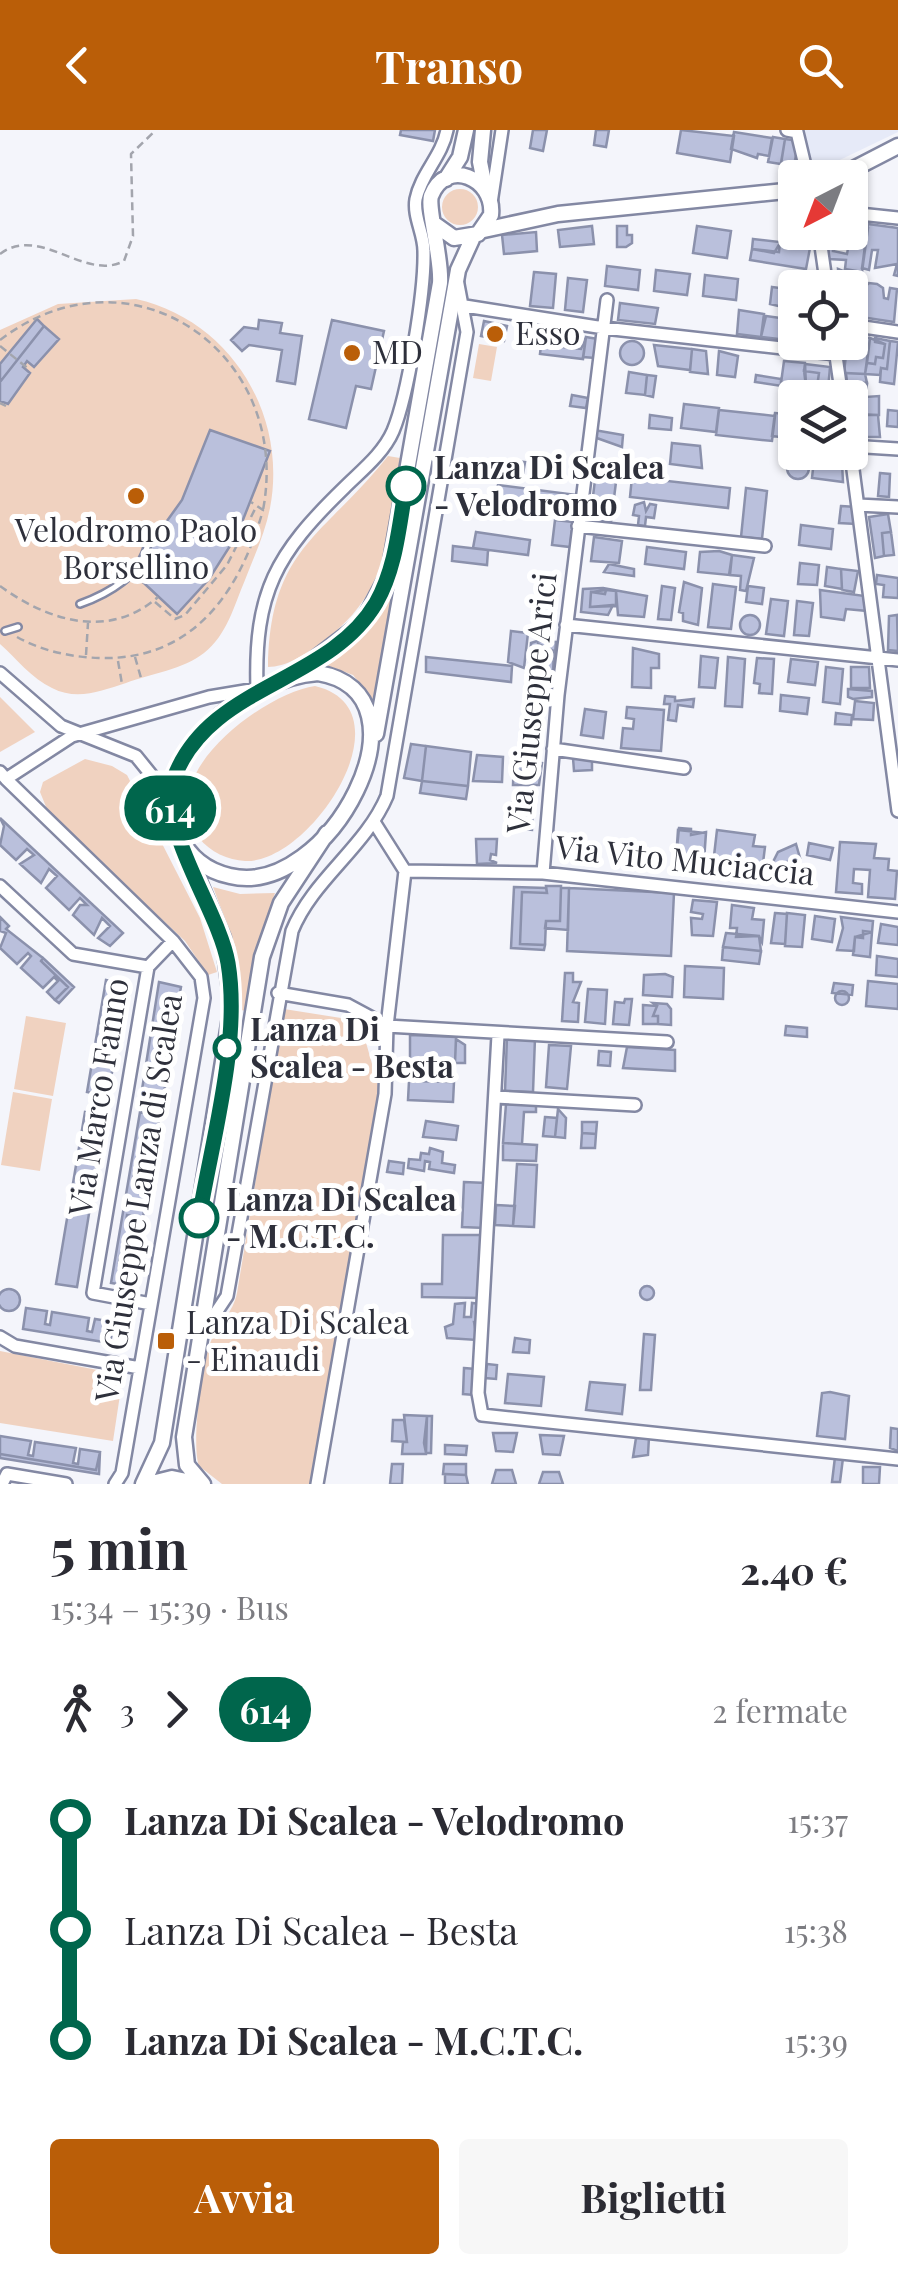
<!DOCTYPE html>
<html lang="it">
<meta charset="utf-8">
<style>
body{margin:0;font-family:"Playfair Display",serif;background:#f7f7f7;color:#2b2b33;height:100vh;display:flex;flex-direction:column;font-size:38px;white-space:nowrap}
*{box-sizing:border-box;margin:0}
p{font-size:32px;color:#7c7c81}
.icon{flex:none;width:55px;height:55px;fill:none;stroke:currentColor;stroke-width:2;stroke-linecap:round;stroke-linejoin:round}
.map{position:relative;height:1354px;overflow:hidden}
.panel{display:flex;flex-direction:column;background:#fff;flex:1}
.panel>*{flex:none}
.badge{padding:0 20px;border-radius:32px;font-size:35px;line-height:65px}
.needle{width:65px;rotate:222deg}
.buttons{position:absolute;left:778px;top:30px;display:grid;gap:20px}
.buttons a{display:grid;place-items:center;width:90px;height:90px;border-radius:10px;background:#fff;box-shadow:0 2px 8px #0004;font-size:50px}
.map>.badge{position:absolute;translate:-50% -50%;box-shadow:0 0 0 5px #fff}
.legs{display:flex;align-items:center;gap:15px;height:110px;padding:0 50px;font-size:32px}
.legs p{margin-inline-start:auto}
.summary{display:flex;align-items:center;justify-content:space-between;height:170px;padding:0 50px}
h1{font-size:55px;font-weight:700;line-height:75px}
.cta{display:flex;gap:20px;margin-top:auto;padding:20px 50px}
.cta a{flex:1;height:115px;border-radius:10px;background:#ba5e08;color:#fff;font-size:40px;font-weight:700;line-height:115px;text-align:center}
.cta a+a{background:#f7f7f7;color:#2b2b33}
ul{padding:0 50px;list-style:none}
li{display:flex;align-items:center;gap:35px;height:110px;font-size:38px}
li i{display:grid;place-items:center;width:15px;height:100%;margin:0 12px;background:currentColor}
li i::after{content:'';width:25px;height:25px;margin:-12px;border:8px solid;border-radius:50%;background:#fff}
li p{margin-inline-start:auto}
li:first-child i{background:linear-gradient(#0000 50%,currentColor 0)}
li:last-child i{background:linear-gradient(currentColor 50%,#0000 0)}
header{display:flex;justify-content:space-between;align-items:center;height:130px;padding:0 50px;background:#ba5e08;color:#fff;font-size:45px;font-weight:700}
.map>svg:first-child{display:block}
</style>
<header><svg class="icon" aria-label="back" viewBox="0 0 24 24"><path d="M15 5l-7 7 7 7"/></svg>Transo<svg class="icon" aria-label="search" viewBox="0 0 24 24"><circle cx="10" cy="10" r="6"/><path d="M15 15l6 6"/></svg></header>
<div class="map">
<svg width="898" height="1354" viewBox="0 0 898 1354">
<rect width="100%" height="100%" fill="#f4f5fb"/>
<!-- built -->
<path fill="#e6eaf8" d="M805 0H898V2L819 40 809 33Z"/>
<!-- green -->
<path fill="#f0d2c0" d="M442 77a18 18 0 1 1 36 0a18 18 0 1 1-36 0Z
M136 169C230 190 288 284 270 378 265 403 254 427 245 450 234 476 227 505 204 523 184 539 150 544 126 553 101 561 77 571 52 558 32 549 16 528 0 514V200L58 174Z
M479 214 497 217 491 251 473 248Z
M388 326 400 328C388 408 390 465 318 515 304 525 286 537 268 537 270 417 324 407 388 326Z
M396 447H400L376 573 353 545 326 535 364 503Z
M315 556C412 579 311 734 245 731 228 730 210 722 199 708 151 647 262 564 315 556Z
M0 567 35 602 0 622Z
M85 629 112 636 127 645 200 788 217 842 208 845 185 811 49 684 40 662 43 652Z
M213 757 240 764 275 763 257 817 246 881 241 880 236 818Z
M284 879 360 891 379 959 312 1354H222L199 1336C191 1314 202 1233 211 1211 219 1193 233 1183 237 1163Z
M26 886 66 893 53 966 14 959Z
M13 962 52 969 40 1041 1 1035Z
M0 1221 123 1245 113 1311 0 1293Z"/>
<!-- building -->
<path fill="#bac0dc" stroke="#8b91ac" stroke-width="2.5" d="M401 0H435L433 11 400 5Z
M533 0H547L543 21 530 18Z
M596 0H609L606 17 594 15Z
M681 0 734 6 730 32 677 23Z
M734 2 772 8 769 26 758 24 757 28 731 19Z
M773 7 785 9 781 34 768 32Z
M785 9 799 11 794 35 781 33Z
M868 94 898 98V146L894 145 897 134 875 138 878 120H872L869 140 862 138Z
M851 95 868 98 862 142 845 139 846 130 829 129 826 102H833V121L847 124 850 108 844 102H850Z
M592 96 594 114 560 117 558 100Z
M617 96H627V105H632V113L626 117H617Z
M697 96 731 101 727 128 693 123Z
M536 102 537 121 504 124 502 105Z
M753 109 780 112 779 122 752 119Z
M780 113 810 118 806 139 750 130 752 119 774 123Z
M607 136 640 140 638 160 605 156Z
M838 139 863 149 861 160 869 153 877 154 883 158 884 168 888 169 890 158 897 159 894 192 861 187 863 169 850 164V158H839Z
M656 140 690 144 687 165 654 161Z
M534 142 556 144 553 178 530 176Z
M705 145 738 149 736 170 703 166Z
M568 148 587 150 583 182 565 180Z
M772 157 795 160V180L770 174Z
M849 174a7 7 0 1 1 14 0a7 7 0 1 1-14 0Z
M620 173 658 178 655 194 618 190Z
M739 180 764 184 761 207 737 204Z
M766 186 795 190V211L761 207Z
M37 189 44 196 0 252V234Z
M259 190 282 193 280 203 302 206 295 254 277 251 282 220 249 215 242 221 231 210 244 197 258 199Z
M332 190 384 201 371 259 356 256 346 298 309 289Z
M484 191 507 196 504 211 481 206Z
M44 196 59 209 34 237 27 231 23 237 30 243 8 274 0 271V252Z
M543 198 544 215 581 219 586 207 583 229 540 224Z
M855 206 870 208 865 244 844 243 847 215 854 216Z
M586 207 598 209 595 228 583 227Z
M870 208 885 214 883 228 876 227 875 234 867 233Z
M875 208 890 211 887 239 881 238 880 245 865 244 867 233 875 234 876 227 883 228 885 214 875 212Z
M890 211 898 212 894 254 880 252 881 238 887 239Z
M620 223a12 12 0 1 1 24 0a12 12 0 1 1-24 0Z
M654 215 692 219 690 240 658 236Z
M692 219 706 221 708 244 690 242Z
M719 221 738 226 735 247 717 245Z
M784 231 805 233 806 256 781 253Z
M805 234 830 237 828 259 817 257 819 243 804 241Z
M804 241 819 243 817 257 806 256Z
M629 242 647 245 645 265 626 263Z
M846 243 865 244 867 253 847 252Z
M647 245 656 246 653 267 645 265Z
M756 245 781 249V253L802 259 755 252Z
M849 252 867 253 866 267 879 266V285L854 284Z
M572 265 588 268 586 278 570 276Z
M684 274 719 278 716 302 681 298Z
M719 280 775 286 772 311 716 305Z
M888 280 898 281V297L887 296Z
M775 283 795 285V309L772 306Z
M650 285 672 288 671 300 649 298Z
M856 285H878L880 307H857Z
M210 300 270 321 237 405 209 449 177 484 131 441 182 370Z
M594 300 623 305 622 317 594 307Z
M672 313 700 316 702 338 670 334Z
M787 338a11 11 0 1 1 22 0a11 11 0 1 1-22 0Z
M502 329 525 332 522 350 499 346Z
M814 330 842 333 843 352 812 348Z
M596 342 617 344 611 392 590 390Z
M880 343 890 344 889 367 878 366Z
M632 347 730 358 728 378 630 367Z
M498 355 577 365 575 384 495 375Z
M746 358 767 361 762 409 741 407Z
M644 372 646 381 650 374 656 375 654 388 646 387 645 396 638 395 639 386 633 385 635 375Z
M841 376 856 377V394L839 393Z
M888 384 891 402 882 403 884 426 875 428 869 387Z
M555 390 573 392 570 417 552 415Z
M801 395 833 399 831 419 799 415Z
M476 402 530 410 528 425 473 418Z
M891 402 894 425 884 426 882 403Z
M594 407 622 411 619 433 591 431Z
M453 416 488 420 487 435 452 431Z
M647 417 686 422 684 439 645 434Z
M719 421 732 425 729 445 698 442 700 422Z
M732 425 754 428 746 461 740 460 741 446 730 445Z
M800 433 819 435 817 455 798 454Z
M609 434 634 439V446L604 442Z
M827 437 841 439 842 459 825 456Z
M841 439 858 441 854 462 842 460Z
M877 445 898 448V468L883 467 884 455 876 454Z
M684 452 702 458 698 495 683 491V483L679 482Z
M713 454 736 457 731 499 708 497Z
M662 456 675 458 671 490 658 489Z
M748 456 764 458 762 474 746 472Z
M603 458 647 466 644 487 618 485 616 461 606 460 605 464 591 462 590 477 613 475 608 485 581 482 583 459Z
M606 460 616 461V476L590 477 591 462Z
M820 460 865 466 868 481 846 479 844 490 821 487Z
M771 469 788 471 784 506 766 504Z
M797 471 813 473 809 506 794 505Z
M740 495a10 10 0 1 1 20 0a10 10 0 1 1-20 0Z
M897 485 898 521 888 520 889 486Z
M511 501 528 503 524 538 508 532Z
M537 511 556 512 553 549 545 548V541L553 542 554 521 538 514 537 528 530 527 531 513Z
M538 514 554 521 553 542 545 541V548L535 547Z
M633 518 659 524V538H651V558L632 557Z
M701 526 718 528 715 558 699 557Z
M426 527 512 536 511 552 426 542Z
M728 527 745 529 742 577 725 576Z
M757 528 774 529 772 564 759 563 760 554 754 553Z
M791 529 818 532 815 555 788 552Z
M826 537 843 539 840 574 823 572Z
M851 537H869L870 558H851Z
M848 559 872 561V567L853 569 848 567Z
M781 565 809 568 807 584 780 581Z
M665 566 675 567V571L694 569 693 577 678 575 676 591 668 590 670 574H664Z
M855 571 874 573 873 590 853 589Z
M627 577 664 580 661 621 621 618 623 598 633 599 634 589 626 588Z
M585 579 606 582 603 608 581 605Z
M836 583 852 585 851 595 835 594Z
M411 614 426 616 422 651 404 648Z
M426 616 471 622 468 656 422 651Z
M477 625 503 627 502 652 473 651Z
M592 627V640L574 641 573 628Z
M514 629H525L519 647H530L531 631 542 633 539 655H513Z
M422 651 468 656 466 669 420 663Z
M511 673 533 674 532 700 511 698Z
M0 688 123 803 110 816 98 808 110 796 102 788 94 805 73 785 80 775H87L80 768 69 780 46 758 57 746 49 739 41 753 20 734 34 725 27 719 16 730 0 715 4 696Z
M679 698 691 699V705L706 702 704 730 676 728Z
M678 700 706 703 704 731 676 729Z
M717 700 755 705 753 716 765 717 761 749 712 743Z
M476 709H497L496 725 491 724 490 730 497 733 477 734Z
M840 712 876 714 874 728 889 729 888 740 897 741 895 769 868 767 870 740 854 739 853 753 862 754V764L836 762Z
M809 713 833 718 830 730 807 725Z
M796 714 800 728 787 732 797 750 778 754 773 732 778 722Z
M546 756H561L560 791H546L545 815 520 814 522 762 547 763Z
M514 757 546 758 547 763 522 762 520 814 545 815 544 820 511 818Z
M561 758H569L568 800 545 798 546 791H560Z
M569 758 674 763 671 826 567 821Z
M693 770 717 772 713 806 692 805 691 788 702 789 703 784 691 782Z
M732 775 754 778 752 789 764 790 762 812 759 806 736 807 737 798H730Z
M775 783 787 784 785 814 771 813Z
M787 783 805 785 802 817 785 816Z
M815 786 835 789 832 812 812 809Z
M0 787 9 796 6 799 43 828 41 831 68 857 55 870 47 862 58 851 54 847 43 858 21 838 31 826 28 823 17 834 0 818 6 803 0 801Z
M841 787 873 791 872 802 855 807 854 821 837 820 843 798Z
M881 794 898 797V815L878 813Z
M863 801 872 802 870 827 853 825 855 807 863 808Z
M726 803 759 806 761 821 723 817Z
M723 817 761 821 759 834 722 830Z
M877 826 898 829V847L876 845Z
M43 828 74 857 59 873 55 870 68 857 41 831Z
M685 836 724 838 723 869 684 867Z
M565 843H573V852H581L573 872 579 873 578 892 562 891Z
M665 844 673 847 672 867 643 865 644 845Z
M106 850 127 854 108 966 87 962Z
M868 851 898 854V879L866 876Z
M159 852 181 857 163 969 141 966Z
M834 853 853 855 852 865 832 863Z
M588 859 607 860 605 894 585 892Z
M835 868a7 7 0 1 1 14 0a7 7 0 1 1-14 0Z
M625 869H632L629 895 613 894 615 872 624 873Z
M653 873 667 874 671 879V895L658 894V886H653L657 876Z
M643 875 657 876 653 886H658V894H643Z
M786 896 807 898V907L785 905Z
M410 905 456 907 455 933 410 931Z
M507 907 535 908 533 962 505 961Z
M456 909 465 915V933H455Z
M549 915 571 916 567 959 546 957Z
M627 917 675 920V941L623 938Z
M599 921 611 922 610 936 598 935Z
M410 931 455 933 454 952 409 951Z
M409 951 454 952 453 972 408 970Z
M506 974H536V982H524L522 1014 503 1013Z
M558 979 566 988 565 1008 555 1007Z
M85 982 105 986 77 1157 56 1154Z
M140 982 160 986 156 1007 141 1003 140 1010 155 1013 149 1047 134 1044 133 1050 148 1053 143 1088 127 1085 126 1092 141 1094 136 1129 120 1126 119 1133 134 1136 131 1156 111 1153Z
M545 987 557 988 555 1007 543 1006Z
M426 991 458 996 456 1010 423 1007Z
M582 992H597L596 1004 582 1003Z
M582 1003 596 1004 595 1018H581Z
M503 1013 537 1015 536 1031 503 1030Z
M430 1018 443 1022 442 1033 455 1035 454 1043 429 1039 430 1032 425 1031 424 1041 408 1038 409 1029 420 1030 421 1023 429 1024Z
M389 1031 404 1033 403 1044 387 1042Z
M517 1034 537 1035 534 1097 513 1096Z
M464 1052 486 1053 485 1098 462 1097Z
M496 1075 515 1076 513 1096 495 1095Z
M443 1105H483L482 1168 422 1167V1154H442Z
M640 1163a7 7 0 1 1 14 0a7 7 0 1 1-14 0Z
M-2 1170a11 11 0 1 1 22 0a11 11 0 1 1-22 0Z
M465 1173 464 1187H471L472 1173 481 1174 479 1192H474L477 1210 447 1208 445 1197 453 1194 455 1174Z
M26 1178 47 1181 45 1194 50 1195 52 1182 89 1188 87 1201 92 1202 95 1189 114 1192 110 1213 23 1199Z
M644 1204 655 1205 651 1260H640Z
M515 1208 530 1210 529 1223 513 1222Z
M487 1234 497 1235 496 1249 485 1248Z
M464 1238 475 1239 474 1265 463 1264Z
M508 1244 544 1247 541 1276 505 1273Z
M590 1252 625 1255 622 1284 586 1280Z
M830 1262 849 1266 845 1309 817 1306 822 1263Z
M404 1285 427 1286 426 1324H402L403 1312H407Z
M427 1286H432L431 1323H426L424 1313Z
M393 1290H404L407 1312 392 1311Z
M891 1298 898 1299V1321L890 1318Z
M493 1303H517L513 1322 496 1321Z
M540 1305 564 1306 560 1325 543 1324Z
M0 1306 31 1311 28 1325 33 1326 35 1312 76 1318 73 1333 78 1334 80 1319 100 1322 96 1340 0 1324Z
M649 1307 648 1325 633 1327 636 1308Z
M445 1315 467 1316 466 1325 445 1324Z
M100 1322 99 1344 0 1328V1324L96 1340Z
M835 1327 843 1328 840 1352H832Z
M392 1334H403L402 1354H390Z
M444 1334H466V1345L443 1344Z
M863 1337H880L879 1354H863Z
M496 1340H512L516 1354H492Z
M543 1342H559L563 1354H539Z
M445 1344 466 1345 468 1354H445Z"/>
<g fill="none" stroke-linecap="round" stroke-linejoin="round">
<defs>
<path id="service" d="M80 474C108 464 142 445 148 413L143 409
M5 501 18 497"/>
<path id="minor" d="M787 0 797 2 808 48
M491 73 502 0
M850 83 898 88
M819 102 827 158
M465 176 604 198 836 224
M850 195 898 202
M834 212 842 268
M850 316 898 319
M850 317 898 681
M858 375 898 377
M578 396 765 416
M566 495 898 530
M0 543 61 596 136 626 153 647 170 685
M553 619 684 638
M0 642 6 649 72 606 209 567 257 559C254 462 276 424 344 358 361 341 383 324 393 301 408 265 425 161 424 121 424 103 413 87 416 69 421 44 442 26 447 0
M6 649 173 811 201 847 204 868 122 1343 115 1354
M374 692 405 741 543 743 898 782
M543 743 558 565 607 170
M0 756 73 824 148 837 93 1163 151 1174
M148 837 173 811
M278 863 348 875 387 896 667 912
M498 905 478 1263 482 1285 898 1329
M495 967 635 975
M203 1202 227 1166 292 801C313 749 365 718 387 666L467 202 457 149
M0 1207 15 1216 140 1238
M2 1354 7 1344 66 1354
M317 1354 385 964 387 896 405 741"/>
<path id="tertiary" d="M483 0 480 32 485 57
M836 48 898 16
M446 49 460 27 466 0
M484 100 558 84 795 60
M318 543C439 563 328 770 230 746 207 741 189 727 179 705 143 625 247 548 318 543Z
M295 544 363 492 389 443 440 153C442 129 427 78 431 66 446 27 495 48 491 85L478 104 454 108 433 93
M376 604 458 140 473 107
M143 1354 162 1313 232 875 223 808 184 716
M148 1354 172 1348 201 1354
M203 1354 187 1335 184 1307 262 827 281 773 327 703"/>
</defs>
<!-- service casing -->
<use href="#service" stroke="#8388a3" stroke-width="10"/>
<!-- minor casing -->
<use href="#minor" stroke="#8388a3" stroke-width="16"/>
<!-- tertiary casing -->
<use href="#tertiary" stroke="#8388a3" stroke-width="19"/>
<!-- path -->
<path stroke="#a3a5ad" stroke-width="2.5" stroke-dasharray="8 5" stroke-linecap="butt" d="M0 124C40 94 85 152 124 131L133 106 131 24 156 0
M0 210C131 110 293 223 263 380
M0 216 30 240
M0 273 6 276
M0 456C48 491 109 510 158 467
M155 472 175 489 185 485 227 435 256 377
M17 507C42 521 71 527 99 528 193 531 240 462 263 380L251 372
M86 525 88 493
M135 527 141 548
M118 531 122 554"/>
<!-- service -->
<use href="#service" stroke="#fff" stroke-width="5"/>
<!-- minor -->
<use href="#minor" stroke="#fff" stroke-width="11"/>
<!-- tertiary -->
<use href="#tertiary" stroke="#fff" stroke-width="14"/>
</g>
<g fill="none" stroke-linecap="round" stroke-linejoin="round">
<defs>
<path id="line-1" d="M199 1088C212 1010 241 911 228 833 219 780 156 697 174 648 209 554 328 554 376 473 396 438 399 396 406 356"/>
</defs>
<!-- line-1 casing -->
<use href="#line-1" stroke="#fff" stroke-width="22"/>
<!-- line-1 -->
<use href="#line-1" stroke="#00664c" stroke-width="15"/>
</g>
<!-- markers -->
<g fill="#ba5e08" stroke="#fff" stroke-width="4">
<circle cx="495" cy="204" r="10"/>
<circle cx="352" cy="223" r="10"/>
<circle cx="136" cy="366" r="10"/>
<rect x="156" y="1201" width="20" height="20" rx="5"/>
</g>
<g fill="#fff" stroke="#00664c" stroke-width="5">
<circle cx="406" cy="356" r="18"/>
<circle cx="227" cy="918" r="12"/>
<circle cx="199" cy="1088" r="18"/>
</g>
<g text-anchor="middle" stroke-width="10" stroke-linejoin="round" paint-order="stroke">
<!-- poi labels -->
<g font-size="32" fill="#2e303b" stroke="#fff" text-anchor="start">
<text x="515" y="215">Esso</text>
<text x="372" y="234">MD</text>
<text x="136" y="412" text-anchor="middle">Velodromo Paolo<tspan x="136" dy="37">Borsellino</tspan></text>
<text x="186" y="1204">Lanza Di Scalea<tspan x="186" dy="37">- Einaudi</tspan></text>
</g>
<!-- stop labels -->
<g font-size="32" font-weight="bold" fill="#2e303b" stroke="#fff" text-anchor="start">
<text x="434" y="349">Lanza Di Scalea<tspan x="434" dy="37">- Velodromo</tspan></text>
<text x="250" y="911">Lanza Di<tspan x="250" dy="37">Scalea - Besta</tspan></text>
<text x="226" y="1081">Lanza Di Scalea<tspan x="226" dy="37">- M.C.T.C.</tspan></text>
</g>
<!-- street labels -->
<g font-size="32" fill="#2e303b" stroke="#fff">
<text transform="translate(532 573) rotate(-84)" y="11">Via Giuseppe Arici</text>
<text transform="translate(685 731) rotate(6)" y="11">Via Vito Muciaccia</text>
<text transform="translate(99 967) rotate(-81)" y="11">Via Marco Fanno</text>
<text transform="translate(139 1068) rotate(-81)" y="11">Via Giuseppe Lanza di Scalea</text>
</g>
</g>
</svg>
<div class="buttons">
<a><svg class="needle" viewBox="-14 -14 28 28"><path d="M0-13l5 13h-10z" fill="#e53935"/><path d="M0 13l5-13h-10z" fill="#7c7c81"/></svg></a>
<a><svg class="icon" aria-label="locate" viewBox="0 0 24 24"><circle cx="12" cy="12" r="6"/><path d="M12 2v4M12 18v4M2 12h4M18 12h4"/></svg></a>
<a><svg class="icon" aria-label="layers" viewBox="0 0 24 24"><path d="M12 4l9 5-9 5-9-5zM3 14l9 5 9-5"/></svg></a>
</div>
<b class="badge" style="left:170px;top:678px;background:#00664c;color:#fff">614</b>
</div>
<section class="panel">
<div class="summary"><div><h1>5 min</h1><p>15:34 – 15:39 · Bus</p></div><b>2.40 €</b></div>
<div class="legs"><svg class="icon" aria-label="walk" viewBox="0 0 24 24"><circle cx="13" cy="4" r="2"/><path d="M13 8l-2 6 4 7M11 14l-3 7M7 12l3-4h3l4 4"/></svg>3<svg class="icon" aria-label="forward" viewBox="0 0 24 24"><path d="M9 5l7 7-7 7"/></svg><b class="badge" style="background:#00664c;color:#fff">614</b><p>2 fermate</p></div>
<ul>
<li><i style="color:#00664c"></i><b>Lanza Di Scalea - Velodromo</b><p>15:37</p></li>
<li><i style="color:#00664c"></i><span>Lanza Di Scalea - Besta</span><p>15:38</p></li>
<li><i style="color:#00664c"></i><b>Lanza Di Scalea - M.C.T.C.</b><p>15:39</p></li>
</ul>
<div class="cta"><a>Avvia</a><a>Biglietti</a></div>
</section>
